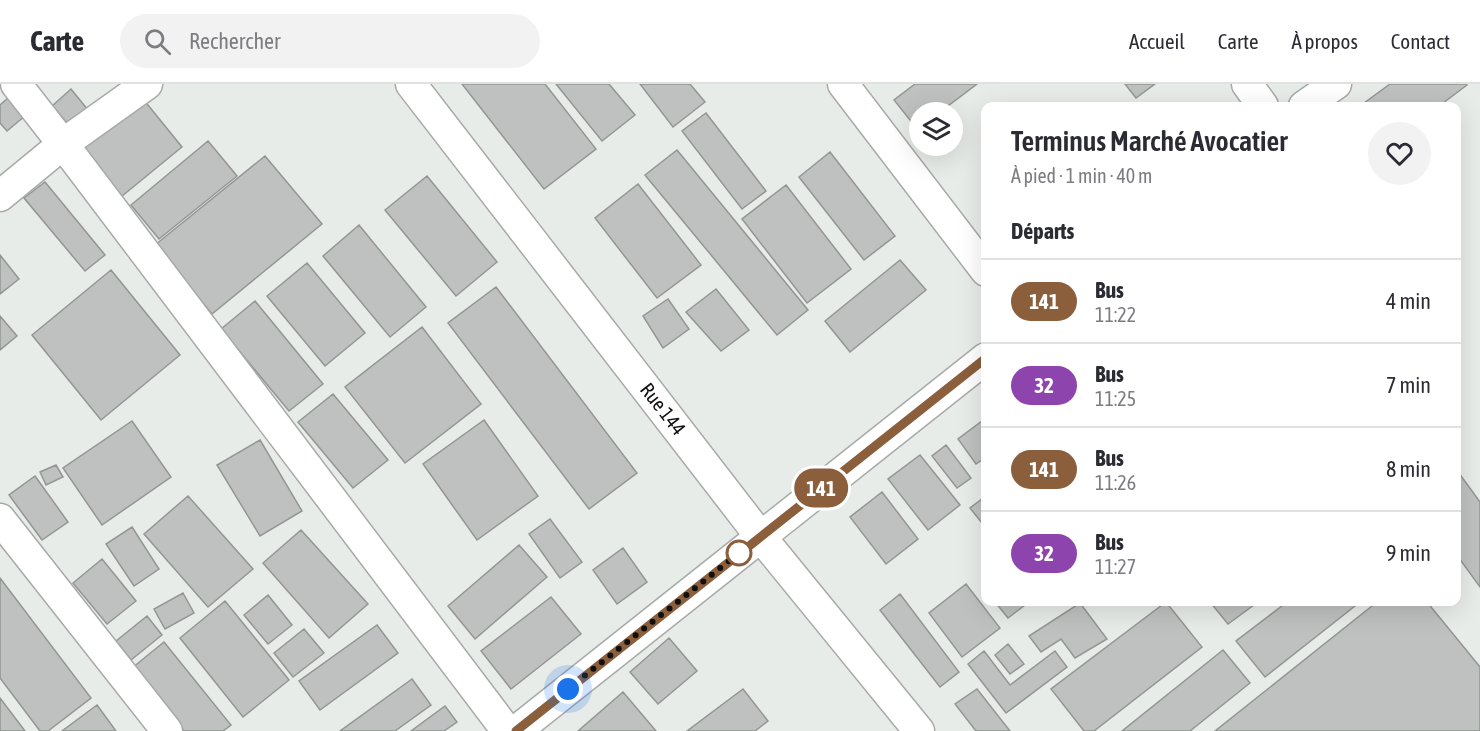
<!DOCTYPE html>
<html lang="fr">
<meta charset="utf-8">
<style>
body{margin:0;font-family:"Asap Condensed",sans-serif;background:#f2f2f3;color:#2b2b33;height:100vh;display:flex;flex-direction:column;font-size:22px;white-space:nowrap}
*{box-sizing:border-box;margin:0}
p{font-size:20px;color:#7c7c81}
.icon{flex:none;width:33px;height:33px;fill:none;stroke:currentColor;stroke-width:2;stroke-linecap:round;stroke-linejoin:round}
.map{position:relative;flex:1;overflow:hidden}
.drawer{position:absolute;left:981px;top:18px;width:480px;height:504px;display:flex;flex-direction:column;background:#fff;border-radius:12px;box-shadow:0 6px 24px #0002}
.drawer>*{flex:none}
.badge{padding:0 12px;border-radius:20px;font-size:21px;line-height:39px}
.fabs{position:absolute;left:909px;top:18px;display:grid;gap:12px}
.fabs a{display:grid;place-items:center;width:54px;height:54px;border-radius:50%;background:#fff;box-shadow:0 6px 24px #0002;font-size:30px}
.you{position:absolute;width:30px;height:30px;margin:-15px;border:4px solid #fff;border-radius:50%;background:#1a73e8;box-shadow:0 0 0 9px #1a73e833}
.map>.badge{position:absolute;translate:-50% -50%;box-shadow:0 0 0 3px #fff}
h2{padding:0 30px;font-size:22px;line-height:54px}
.round{display:grid;place-items:center;flex:none;width:63px;height:63px;border-radius:32px;background:#f2f2f3}
.headline{display:flex;align-items:center;justify-content:space-between;height:102px;padding:0 30px}
h1{font-size:28px;font-weight:600;line-height:45px}
ul{padding:0;list-style:none}
li{display:flex;align-items:center;gap:18px;height:84px;padding:0 30px;border-top:2px solid #e1e1e2}
li div{flex:1}
li b{display:block;font-size:22px}
li em{font-style:normal}
li .badge{min-width:66px;font-weight:700;text-align:center}
header{display:flex;align-items:center;gap:36px;box-sizing:border-box;height:84px;padding:0 30px;background:#fff;border-bottom:2px solid #e1e1e2}
header strong{font-size:28px}
nav{display:flex;gap:33px;margin-inline-start:auto;font-size:21px}
.search{width:420px;height:54px;background:#f2f2f3;display:flex;align-items:center;gap:15px;box-sizing:border-box;padding:0 21px;border-radius:33px;color:#7c7c81;font-size:22px}
.map>svg:first-child{display:block}
</style>
<header>
<strong>Carte</strong>
<div class="search"><svg class="icon" aria-label="search" viewBox="0 0 24 24"><circle cx="10" cy="10" r="6"/><path d="M15 15l6 6"/></svg>Rechercher</div>
<nav><a>Accueil</a><a>Carte</a><a>À propos</a><a>Contact</a></nav>
</header>
<div class="map">
<svg width="1480" height="647" viewBox="0 0 1480 647">
<rect width="100%" height="100%" fill="#e8ece9"/>
<!-- building -->
<path fill="#bec1bf" stroke="#939694" stroke-width="1.5" d="M462 0H545L596 65 544 105Z
M556 0H609L635 31 602 57Z
M640 0H690L705 18 673 43Z
M915 0H977L940 28H920L918 46 894 16Z
M1125 0H1155L1136 14Z
M1390 0H1466L1467 1 1439 22H1360Z
M71 5 88 26 70 42 52 22Z
M16 7 32 26 7 47 0 39V21Z
M139 10 182 63 116 117 73 64Z
M706 29 766 107 742 125 682 47Z
M208 57 237 92 159 155 131 121Z
M677 66 808 226 777 251 645 91Z
M830 68 895 152 864 176 799 93Z
M265 72 322 140 212 230 155 161Z
M427 92 497 178 456 212 385 126Z
M45 98 105 171 85 187 24 114Z
M638 100 701 181 657 214 595 134Z
M786 101 851 185 807 219 742 135Z
M359 141 426 223 390 253 323 172Z
M0 171 19 195 0 210Z
M900 176 926 206 850 268 825 237Z
M307 179 365 249 325 282 267 212Z
M111 186 180 271 101 336 32 251Z
M496 203 637 389 589 425 448 239Z
M716 205 749 246 721 267 686 228Z
M668 215 689 245 663 264 643 232Z
M255 217 323 300 289 327 221 245Z
M0 232 17 252 0 266Z
M422 243 481 320 405 379 345 303Z
M333 310 388 376 353 404 298 338Z
M986 334V373L976 380 958 355Z
M484 336 538 412 477 456 423 380Z
M132 337 171 393 102 441 63 384Z
M260 356 302 427 260 452 217 381Z
M946 361 971 394 957 404 932 372Z
M920 371 960 421 928 446 888 395Z
M56 381 63 393 46 401 40 388Z
M1456 385 1480 418V503L1456 470Z
M35 392 68 438 42 456 9 411Z
M882 408 918 455 886 480 850 433Z
M188 412 253 485 208 523 144 450Z
M986 412V444L970 424Z
M550 435 582 478 560 494 529 450Z
M132 443 159 485 134 502 106 460Z
M301 446 368 520 329 554 263 479Z
M519 461 547 493 475 555 448 522Z
M623 464 647 498 617 520 593 486Z
M102 475 136 517 107 540 73 499Z
M0 494 91 614 48 647H40L0 594Z
M966 500 1000 544 962 573 929 529Z
M183 509 194 529 165 545 154 525Z
M900 510 959 588 940 603 880 526Z
M268 511 292 541 268 560 244 531Z
M551 513 581 550 511 605 481 567Z
M225 517 289 596 243 633 180 554Z
M995 518H1029L1008 534Z
M1166 518 1202 563 1094 647H1084L1051 605Z
M1210 518H1258L1228 540Z
M1287 518H1360L1265 593 1236 557Z
M1377 518H1427L1480 583V647H1215Z
M1080 519 1107 555 1075 574 1061 555 1041 568 1029 552Z
M147 532 162 551 131 576 116 557Z
M377 541 398 569 320 626 299 597Z
M304 545 324 569 293 593 274 569Z
M669 554 697 587 658 620 630 588Z
M164 558 231 641 223 647H184L132 584Z
M1008 560 1024 580 1010 590 995 571Z
M1223 566 1250 599 1190 647H1122Z
M984 567 1010 601 1055 567 1067 583 1006 629 968 580Z
M412 595 431 621 395 647H340Z
M743 605 768 637 755 647H687Z
M977 605 1010 647H976L955 620Z
M623 608 656 647H578Z
M0 614 25 647H0Z
M97 621 116 647H62Z
M445 622 457 638 444 647H411Z"/>
<g fill="none" stroke-linecap="round" stroke-linejoin="round">
<defs>
<path id="minor" d="M16 0 63 60 507 647
M411 0 760 452 919 647
M843 0 986 187
M1247 0 1263 22
M1304 22 1336 0
M0 112 63 60 147 0
M0 435 167 647
M516 647 986 274"/>
</defs>
<!-- minor casing -->
<use href="#minor" stroke="#a7aaa8" stroke-width="33"/>
<!-- minor -->
<use href="#minor" stroke="#fff" stroke-width="30"/>
</g>
<g fill="none" stroke-linecap="round" stroke-linejoin="round">
<defs>
<path id="line" d="M516 647 986 274"/>
</defs>
<!-- line casing -->
<use href="#line" stroke="#fff" stroke-width="14"/>
<!-- line -->
<use href="#line" stroke="#8b5e3c" stroke-width="9"/>
<!-- walk -->
<path stroke="#0f100f" stroke-width="6" stroke-dasharray="0 10.8" d="M568 605 743 466 739 469"/>
</g>
<!-- markers -->
<circle fill="#fff" stroke="#8b5e3c" stroke-width="3" cx="739" cy="469" r="12"/>
<g text-anchor="middle" stroke-width="4.5" stroke-linejoin="round" paint-order="stroke">
<!-- street labels -->
<g font-size="20" fill="#0f100f" stroke="#fff">
<text transform="translate(663 325) rotate(52)" y="7">Rue 144</text>
</g>
</g>
</svg>
<div class="fabs">
<a><svg class="icon" aria-label="layers" viewBox="0 0 24 24"><path d="M12 4l9 5-9 5-9-5zM3 14l9 5 9-5"/></svg></a>
</div>
<div class="you" style="left:568px;top:605px"></div>
<b class="badge" style="left:821px;top:404px;background:#8b5e3c;color:#fff">141</b>
<section class="drawer">
<div class="headline"><div><h1>Terminus Marché Avocatier</h1><p>À pied · 1 min · 40 m</p></div><a class="round"><svg class="icon" aria-label="heart" viewBox="0 0 24 24"><path d="M12 20l-8-8c-3-5 5-10 8-4 3-6 11-1 8 4z"/></svg></a></div>
<h2>Départs</h2>
<ul>
<li><span class="badge" style="background:#8b5e3c;color:#fff">141</span><div><b>Bus</b><p>11:22</p></div><em>4 min</em></li>
<li><span class="badge" style="background:#8e44ad;color:#fff">32</span><div><b>Bus</b><p>11:25</p></div><em>7 min</em></li>
<li><span class="badge" style="background:#8b5e3c;color:#fff">141</span><div><b>Bus</b><p>11:26</p></div><em>8 min</em></li>
<li><span class="badge" style="background:#8e44ad;color:#fff">32</span><div><b>Bus</b><p>11:27</p></div><em>9 min</em></li>
</ul>
</section>
</div>
